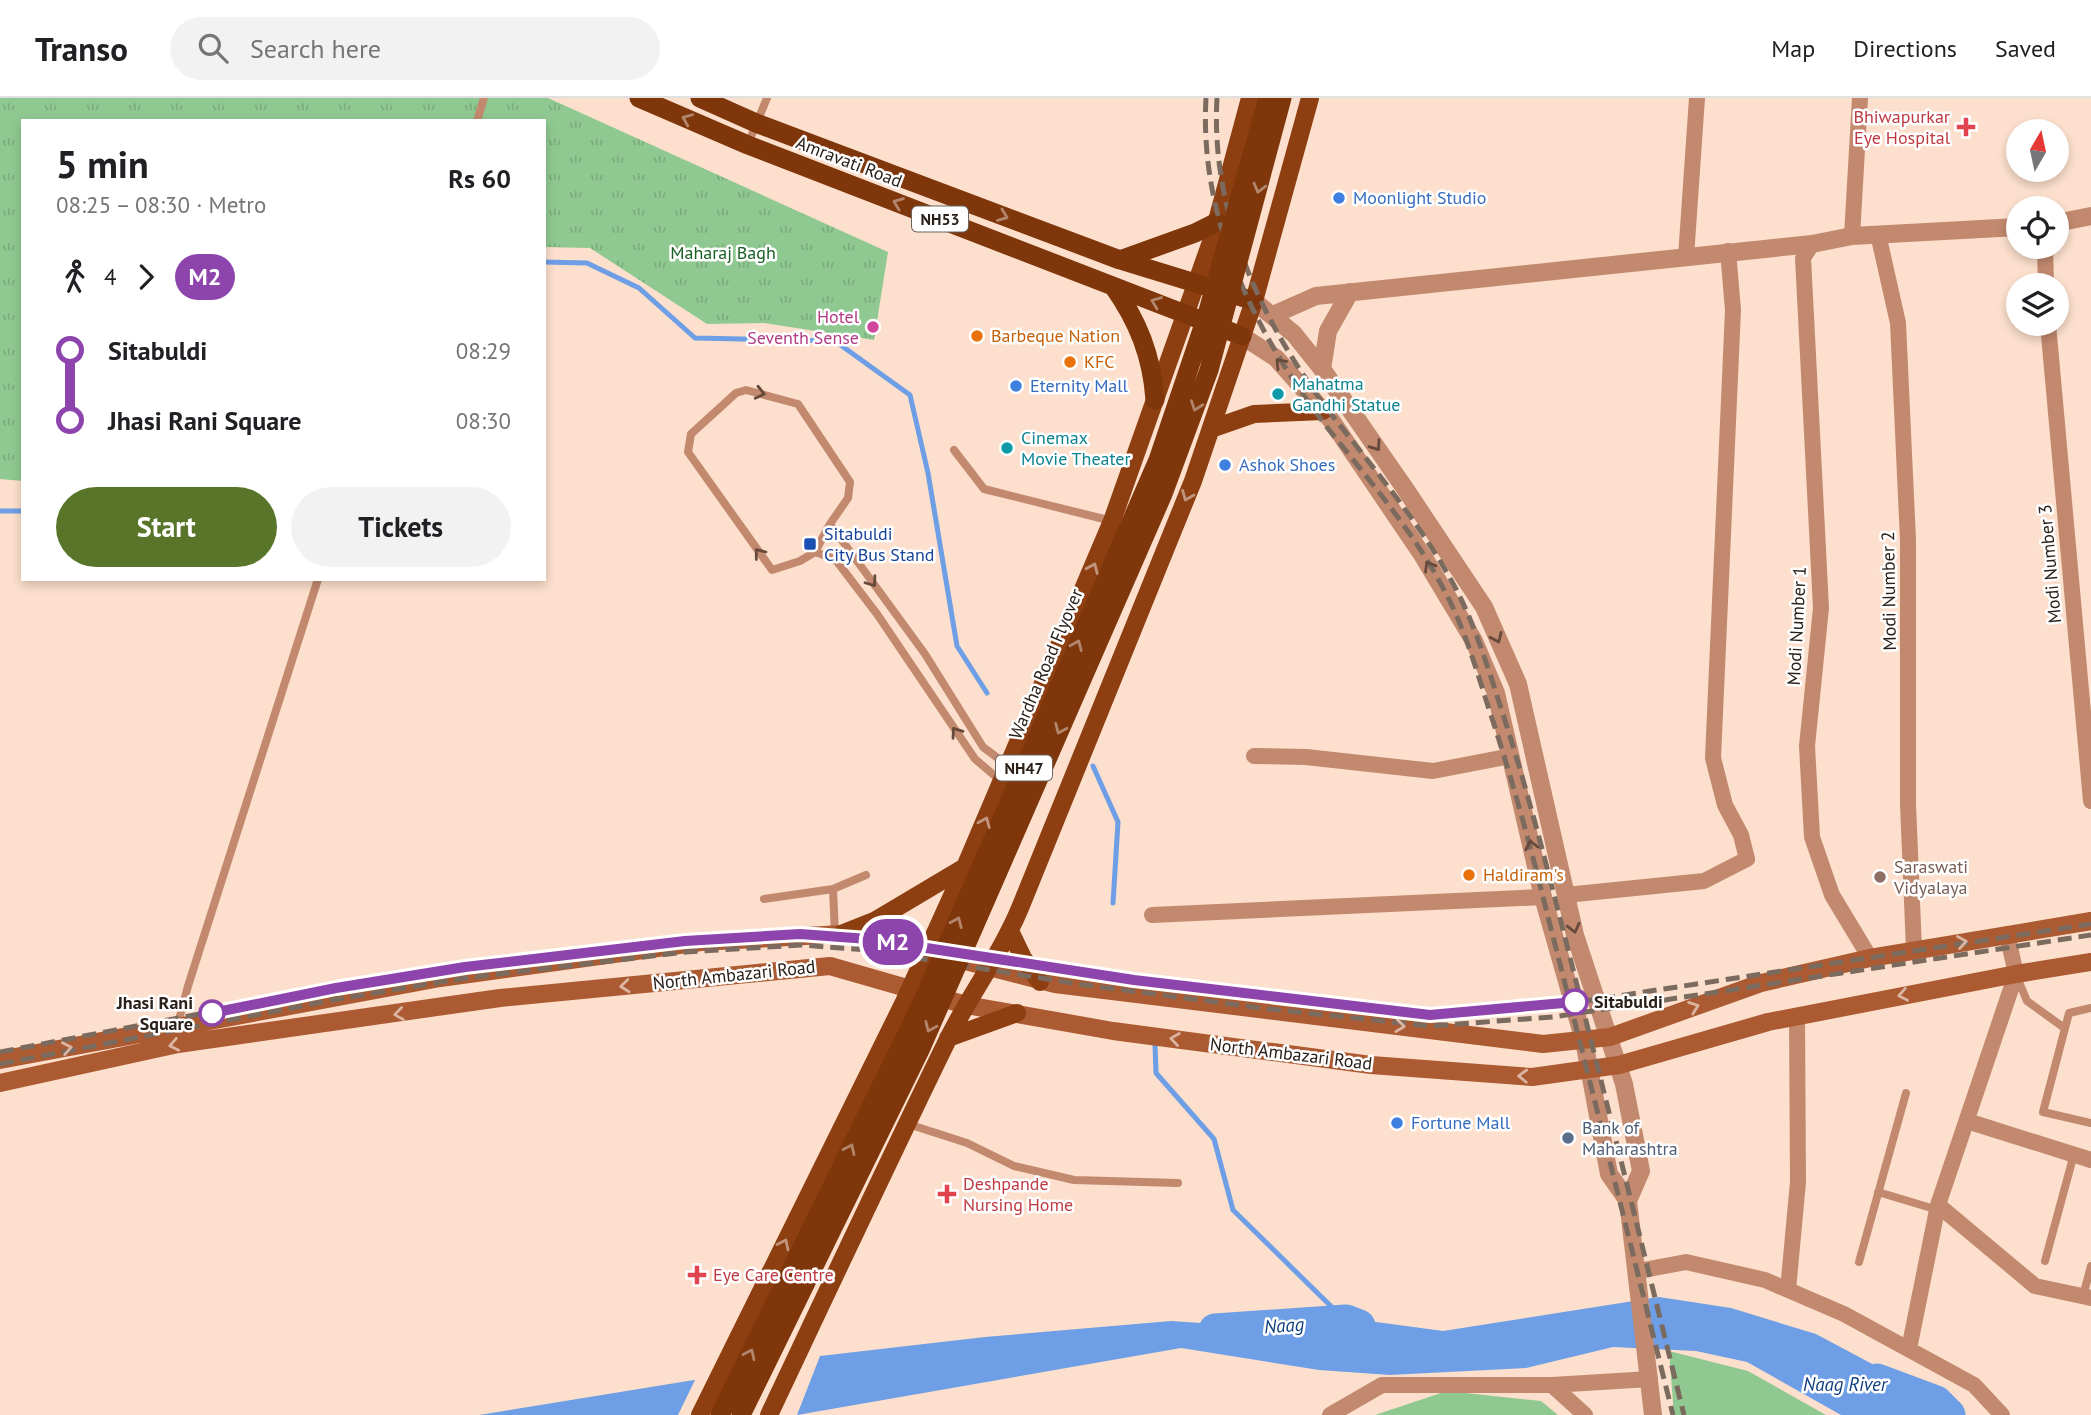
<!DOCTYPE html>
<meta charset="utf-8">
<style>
body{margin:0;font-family:"PT Sans",sans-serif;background:#f2f2f2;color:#202124;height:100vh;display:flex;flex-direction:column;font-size:26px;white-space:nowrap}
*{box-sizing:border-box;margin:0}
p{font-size:23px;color:#757577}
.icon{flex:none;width:38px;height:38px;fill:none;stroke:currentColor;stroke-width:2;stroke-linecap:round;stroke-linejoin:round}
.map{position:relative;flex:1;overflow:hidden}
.details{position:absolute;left:21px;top:21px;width:525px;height:462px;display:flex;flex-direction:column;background:#fff;border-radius:0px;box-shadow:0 4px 10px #0003}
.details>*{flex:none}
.badge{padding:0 14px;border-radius:23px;font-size:24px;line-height:46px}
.needle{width:46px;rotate:9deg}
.tools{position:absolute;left:2006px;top:21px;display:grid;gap:14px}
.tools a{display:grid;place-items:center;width:63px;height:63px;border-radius:50%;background:#fff;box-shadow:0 4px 10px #0003;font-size:35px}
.map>.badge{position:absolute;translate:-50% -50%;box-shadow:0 0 0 4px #fff}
.legs{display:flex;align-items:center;gap:10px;height:77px;padding:0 35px;font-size:23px}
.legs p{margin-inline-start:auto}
.headline{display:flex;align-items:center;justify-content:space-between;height:119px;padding:0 35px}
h1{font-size:38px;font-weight:700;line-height:52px}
.button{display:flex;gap:14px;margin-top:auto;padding:14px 35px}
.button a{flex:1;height:80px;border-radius:42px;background:#58752a;color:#fff;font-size:28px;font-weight:700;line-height:80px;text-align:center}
.button a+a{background:#f2f2f2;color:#202124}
ul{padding:0 35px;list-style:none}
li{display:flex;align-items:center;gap:24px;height:70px;font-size:26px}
li i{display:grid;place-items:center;width:10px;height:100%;margin:0 9px;background:currentColor}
li i::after{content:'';width:18px;height:18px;margin:-9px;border:5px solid;border-radius:50%;background:#fff}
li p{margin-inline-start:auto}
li:first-child i{background:linear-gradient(#0000 50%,currentColor 0)}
li:last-child i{background:linear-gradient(currentColor 50%,#0000 0)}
header{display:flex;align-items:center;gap:42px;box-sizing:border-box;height:98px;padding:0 35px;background:#fff;border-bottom:2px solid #e0e0e0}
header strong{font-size:33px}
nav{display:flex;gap:38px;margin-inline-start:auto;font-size:24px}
.search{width:490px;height:63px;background:#f2f2f2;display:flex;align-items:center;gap:18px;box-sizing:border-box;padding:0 24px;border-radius:38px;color:#757577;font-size:26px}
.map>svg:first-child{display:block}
</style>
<header>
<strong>Transo</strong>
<div class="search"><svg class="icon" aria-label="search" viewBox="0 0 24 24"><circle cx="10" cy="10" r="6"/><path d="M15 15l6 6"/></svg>Search here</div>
<nav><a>Map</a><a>Directions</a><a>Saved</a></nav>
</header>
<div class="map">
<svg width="2091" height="1317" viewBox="0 0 2091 1317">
<defs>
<pattern id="park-tufts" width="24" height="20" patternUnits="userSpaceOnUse" patternTransform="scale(1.75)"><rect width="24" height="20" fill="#8fc991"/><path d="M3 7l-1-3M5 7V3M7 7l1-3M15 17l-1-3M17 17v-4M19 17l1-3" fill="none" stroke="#7cac7c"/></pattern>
</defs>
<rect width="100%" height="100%" fill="#fcdfcc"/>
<!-- grass -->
<path fill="#8fc991" d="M1669 1253 1748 1273 1826 1317H1674Z
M1447 1293 1541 1303 1558 1317H1375Z"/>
<!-- park -->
<path fill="url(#park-tufts)" d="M0 0H548L888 154 874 242 764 225 707 226 590 150 544 149V23H23V383L0 381Z"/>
<!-- water -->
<path fill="#6e9ee5" d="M1659 1199 1731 1210 1816 1236 1904 1283 1938 1317H1841L1747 1264 1696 1253 1613 1249 1526 1270 1390 1277 1319 1272 1181 1250 797 1317 820 1258 985 1239 1171 1223 1275 1230 1354 1221 1443 1233Z
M695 1282 678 1317H479L694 1282Z"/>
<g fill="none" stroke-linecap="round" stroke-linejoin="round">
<!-- stream -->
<path stroke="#6e9ee5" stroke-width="5" d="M544 164 587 165 639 190 695 240 835 243 910 297 928 375 957 548 987 595
M0 413H23
M1093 668 1118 724 1113 805
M1155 947 1156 975 1214 1041 1233 1112 1346 1223"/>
<!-- river -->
<path stroke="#6e9ee5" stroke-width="33" d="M1215 1232 1346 1223 1359 1228
M1877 1282 1936 1304 1949 1317"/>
<!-- service -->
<path stroke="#c2896f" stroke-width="8" d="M477 23 484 0
M748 46 767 0
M954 352 984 391 1112 423
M815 454 830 426
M1002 684 975 661 877 516 835 461 815 454 800 463 772 472 688 354 691 336 736 295 746 292 798 306 850 384 848 400 830 426 925 556 983 649 1007 667
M833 791 835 836
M764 801 833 791 866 777
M2017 879 2027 903 2063 929
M2091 910 2069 915 2043 1014 2091 1025
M177 929 188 888 318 481
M908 1026 967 1045 1014 1068 1074 1082 1178 1085
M1878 1094 1938 1112
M2045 1163 2074 1056
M1859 1164 1906 995
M2083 1198 2091 1168"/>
<!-- minor -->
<path stroke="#c2896f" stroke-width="16" d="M1878 136 1898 225 1908 442V706L1914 852
M1852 138 1860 0
M1812 146 1803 160 1821 510 1807 648 1812 739 1832 797 1870 860
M2045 149 2046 187
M1686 159 1697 0
M2048 226 2091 703
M1254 658 1306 659 1433 673 1511 658
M1566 797 1704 783 1747 761 1741 737 1725 707 1713 660 1733 212 1728 153
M1152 817 1543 799
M1967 1023 2091 1062
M1938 1107 2035 1188 2091 1200
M1638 1173 1686 1164 1765 1182 1844 1216 1974 1287 2002 1317
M1788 1192 1798 1084 1797 918
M1909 1251 1938 1107 2016 876 2007 836
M1552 1287 1585 1317
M1330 1317 1382 1287H1552L1650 1281"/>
<!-- tertiary -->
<path stroke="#c2896f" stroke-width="18" d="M2056 125 2091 118
M1254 203 1294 236 1322 271 1406 392 1484 509 1518 586 1575 837 1624 986 1641 1073 1628 1103
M1273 217 1316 198 1812 146 1852 138 2018 129
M1242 238 1276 260 1331 322 1423 458 1474 543 1496 595 1543 799 1584 943 1609 1076 1628 1103 1653 1317
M1322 271 1328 233 1350 194"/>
<!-- secondary -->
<path stroke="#ac5a31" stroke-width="18" d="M0 962 440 880 701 844 841 836 926 853 1055 886 1543 946 1610 939 1761 885 1870 860 2091 823
M0 985 178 946 500 900 830 868 966 907 1113 933 1371 967 1532 979 1619 967 1768 924 2016 876 2091 864"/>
<!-- primary -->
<path stroke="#8e3f12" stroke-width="18" d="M1211 331 1254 316 1323 313
M1010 833 1023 860 1040 884
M841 836 876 822 965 769
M948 940 1017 915
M700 1317 904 904 965 769 1112 423 1212 141 1250 0
M769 1317C828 1192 887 1066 948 941 970 896 1001 856 1020 810L1193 383 1254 203 1310 0"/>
<!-- trunk -->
<path stroke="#7f360a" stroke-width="19" d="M639 0 748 47 1242 238
M700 0 756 25 1120 162 1254 203
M1120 162 1195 135 1217 124
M1113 188C1138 223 1152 258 1155 302"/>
<!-- rail -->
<path stroke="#7b6a5e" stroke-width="5" stroke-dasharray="14 7" stroke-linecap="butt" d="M1206 0C1199 123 1256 238 1330 333 1369 382 1412 432 1442 488 1463 526 1475 567 1488 608 1512 680 1532 753 1550 827 1592 990 1632 1153 1673 1317
M1217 0C1210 120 1266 234 1339 326 1378 376 1420 426 1451 482 1472 519 1485 560 1498 601 1522 673 1541 746 1560 820 1602 985 1643 1151 1684 1317
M0 954 336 890 465 869 685 843 801 836 868 841 1080 875 1270 900 1430 917 1552 908 2091 826
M0 966 338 901 466 880 686 854 801 847 867 852 1078 886 1269 911 1430 928 1553 919 2091 837"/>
<!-- trunk-bridge -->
<path stroke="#7f360a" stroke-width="19" d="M720 1317 921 907 1158 362 1206 220 1268 0
M741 1317 921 950 1163 396 1209 272 1282 0"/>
</g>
<!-- one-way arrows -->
<defs><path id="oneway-chevron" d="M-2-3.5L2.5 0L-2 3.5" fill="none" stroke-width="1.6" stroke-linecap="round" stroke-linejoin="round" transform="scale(1.75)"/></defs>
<g stroke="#b2866c">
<use href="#oneway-chevron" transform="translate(687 21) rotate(-157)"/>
<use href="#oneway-chevron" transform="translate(1259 90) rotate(105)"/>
<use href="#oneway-chevron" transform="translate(898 105) rotate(-159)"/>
<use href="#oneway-chevron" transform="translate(1003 118) rotate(21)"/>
<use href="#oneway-chevron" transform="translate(1156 204) rotate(-159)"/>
<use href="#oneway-chevron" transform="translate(1196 308) rotate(110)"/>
<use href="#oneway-chevron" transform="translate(1077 547) rotate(-67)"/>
<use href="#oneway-chevron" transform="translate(1060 631) rotate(113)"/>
<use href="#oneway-chevron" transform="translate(957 824) rotate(-66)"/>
<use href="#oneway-chevron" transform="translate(930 929) rotate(114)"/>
<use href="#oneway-chevron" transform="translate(850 1051) rotate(-64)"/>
<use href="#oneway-chevron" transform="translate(750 1256) rotate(-64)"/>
</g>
<g stroke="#674a3b">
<use href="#oneway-chevron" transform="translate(1280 265) rotate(-134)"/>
<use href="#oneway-chevron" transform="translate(760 295) rotate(13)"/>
<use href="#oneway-chevron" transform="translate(1376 348) rotate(55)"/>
<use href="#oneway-chevron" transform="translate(759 455) rotate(-128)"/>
<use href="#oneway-chevron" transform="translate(1429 468) rotate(-121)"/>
<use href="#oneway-chevron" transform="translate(872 484) rotate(54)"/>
<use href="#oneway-chevron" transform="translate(1497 540) rotate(66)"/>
<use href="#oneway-chevron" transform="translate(956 634) rotate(-125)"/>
<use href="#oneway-chevron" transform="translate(1531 747) rotate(-103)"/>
<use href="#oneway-chevron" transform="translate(1574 830) rotate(76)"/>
</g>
<g stroke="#c1957d">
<use href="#oneway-chevron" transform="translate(1187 398) rotate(112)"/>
<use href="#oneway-chevron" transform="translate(1093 470) rotate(-67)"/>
<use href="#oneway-chevron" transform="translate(985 724) rotate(-67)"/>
<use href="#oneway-chevron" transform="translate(784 1146) rotate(-64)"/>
</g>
<g stroke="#dab5a2">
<use href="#oneway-chevron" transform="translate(1962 844) rotate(-10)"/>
<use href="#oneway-chevron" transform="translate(625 888) rotate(174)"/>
<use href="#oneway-chevron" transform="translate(1903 897) rotate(169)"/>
<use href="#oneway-chevron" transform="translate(1694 909) rotate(-20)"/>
<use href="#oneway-chevron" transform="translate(399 916) rotate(172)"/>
<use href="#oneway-chevron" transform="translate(1400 928) rotate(7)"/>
<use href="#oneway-chevron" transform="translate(1175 941) rotate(-172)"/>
<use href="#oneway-chevron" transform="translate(174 947) rotate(169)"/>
<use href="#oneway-chevron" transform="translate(67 950) rotate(-11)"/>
<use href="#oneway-chevron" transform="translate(1523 978) rotate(-178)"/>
</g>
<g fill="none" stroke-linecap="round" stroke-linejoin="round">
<defs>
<path id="line-1" d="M212 915 336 890 465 869 685 843 800 836 868 841 1134 882 1430 917 1575 904"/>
</defs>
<!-- line-1 casing -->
<use href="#line-1" stroke="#fff" stroke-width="16"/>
<!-- line-1 -->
<use href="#line-1" stroke="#8e44ad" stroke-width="10"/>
</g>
<!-- markers -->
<g fill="#e0444e" stroke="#fff" stroke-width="2.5">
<path d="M1962.5 18.5h7v7h7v7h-7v7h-7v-7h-7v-7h7z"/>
<path d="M943.5 1085.5h7v7h7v7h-7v7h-7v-7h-7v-7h7z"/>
<path d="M693.5 1166.5h7v7h7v7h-7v7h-7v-7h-7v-7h7z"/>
</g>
<g fill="#3f7fe0" stroke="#fff" stroke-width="2.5">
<circle cx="1339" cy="100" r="7"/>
<circle cx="1016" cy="288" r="7"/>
<circle cx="1225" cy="367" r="7"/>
<circle cx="1397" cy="1025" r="7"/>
</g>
<circle fill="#d1479c" stroke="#fff" stroke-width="2.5" cx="873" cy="229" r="7"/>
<g fill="#e8710a" stroke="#fff" stroke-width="2.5">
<circle cx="977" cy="238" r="7"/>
<circle cx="1070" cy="264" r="7"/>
<circle cx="1469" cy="777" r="7"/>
</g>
<g fill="#0f9aa8" stroke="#fff" stroke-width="2.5">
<circle cx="1278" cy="296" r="7"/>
<circle cx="1007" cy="350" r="7"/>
</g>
<rect fill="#1a4fb4" stroke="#fff" stroke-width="2.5" x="803" y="439" width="14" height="14" rx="3.5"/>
<circle fill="#8d6e63" stroke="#fff" stroke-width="2.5" cx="1880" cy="779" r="7"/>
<g fill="#fff" stroke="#8e44ad" stroke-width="3.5">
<circle cx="1575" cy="904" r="12"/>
<circle cx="212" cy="915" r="12"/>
</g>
<circle fill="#5c6f8a" stroke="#fff" stroke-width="2.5" cx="1568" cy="1040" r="7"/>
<g text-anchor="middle" stroke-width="5" stroke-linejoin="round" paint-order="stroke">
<!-- shield labels -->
<g fill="#fff" stroke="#6a635e" stroke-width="2">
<rect x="912" y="108.5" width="56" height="25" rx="5"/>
<rect x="996" y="657.5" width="56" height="25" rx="5"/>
</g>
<g font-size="16" font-weight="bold" fill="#2a2019">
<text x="940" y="127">NH53</text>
<text x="1024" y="676">NH47</text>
</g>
<!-- health labels -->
<g font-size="18" fill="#be3a42" stroke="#fff" text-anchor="start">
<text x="1950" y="25" text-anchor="end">Bhiwapurkar<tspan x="1950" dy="21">Eye Hospital</tspan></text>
<text x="963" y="1092">Deshpande<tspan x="963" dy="21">Nursing Home</tspan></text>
<text x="713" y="1183">Eye Care Centre</text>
</g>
<!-- street labels -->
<g font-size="18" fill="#2a2019" stroke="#fff">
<text transform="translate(849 64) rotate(21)" y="6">Amravati Road</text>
<text transform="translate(2050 466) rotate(-95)" y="6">Modi Number 3</text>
<text transform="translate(1889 493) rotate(-91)" y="6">Modi Number 2</text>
<text transform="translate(1797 528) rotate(-87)" y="6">Modi Number 1</text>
<text transform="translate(1046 566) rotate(-67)" y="6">Wardha Road Flyover</text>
<text transform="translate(734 877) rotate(-6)" y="6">North Ambazari Road</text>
<text transform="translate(1291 956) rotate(7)" y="6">North Ambazari Road</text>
</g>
<!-- shop labels -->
<g font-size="18" fill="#366cbe" stroke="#fff" text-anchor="start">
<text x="1353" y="106">Moonlight Studio</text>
<text x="1030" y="294">Eternity Mall</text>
<text x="1239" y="373">Ashok Shoes</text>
<text x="1411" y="1031">Fortune Mall</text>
</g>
<!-- park labels -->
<g font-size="18" fill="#196023" stroke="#fff">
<text x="723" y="161">Maharaj Bagh</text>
</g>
<!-- hotel labels -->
<g font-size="18" fill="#b23c85" stroke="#fff" text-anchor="end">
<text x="859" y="225">Hotel<tspan x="859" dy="21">Seventh Sense</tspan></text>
</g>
<!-- food labels -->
<g font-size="18" fill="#c56008" stroke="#fff" text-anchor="start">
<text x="991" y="244">Barbeque Nation</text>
<text x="1084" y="270">KFC</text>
<text x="1483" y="783">Haldiram's</text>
</g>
<!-- culture labels -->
<g font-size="18" fill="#0d838f" stroke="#fff" text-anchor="start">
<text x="1292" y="292">Mahatma<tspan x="1292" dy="21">Gandhi Statue</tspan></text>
<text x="1021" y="346">Cinemax<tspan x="1021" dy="21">Movie Theater</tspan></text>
</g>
<!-- transit labels -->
<g font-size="18" fill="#164399" stroke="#fff" text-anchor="start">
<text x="824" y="442">Sitabuldi<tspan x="824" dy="21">City Bus Stand</tspan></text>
</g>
<!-- education labels -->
<g font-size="18" fill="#785e54" stroke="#fff" text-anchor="start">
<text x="1894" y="775">Saraswati<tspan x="1894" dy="21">Vidyalaya</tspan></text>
</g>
<!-- stop labels -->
<g font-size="18" font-weight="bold" fill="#2a2019" stroke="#fff" text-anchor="start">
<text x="1594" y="910">Sitabuldi</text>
<text x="193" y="911" text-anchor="end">Jhasi Rani<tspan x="193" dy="21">Square</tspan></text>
</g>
<!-- service labels -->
<g font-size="18" fill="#4e5e75" stroke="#fff" text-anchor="start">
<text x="1582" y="1036">Bank of<tspan x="1582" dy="21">Maharashtra</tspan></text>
</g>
<!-- water labels -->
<g font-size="19" font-style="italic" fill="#12407f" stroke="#fff">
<text transform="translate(1284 1227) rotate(-4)" y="7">Naag</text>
<text x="1845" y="1293">Naag River</text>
</g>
</g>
</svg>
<div class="tools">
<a><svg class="needle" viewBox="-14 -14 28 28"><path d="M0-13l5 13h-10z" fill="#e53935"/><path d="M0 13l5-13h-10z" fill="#757577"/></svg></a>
<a><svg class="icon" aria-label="locate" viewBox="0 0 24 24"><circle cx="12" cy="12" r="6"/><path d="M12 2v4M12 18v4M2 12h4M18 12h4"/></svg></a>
<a><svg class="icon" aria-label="layers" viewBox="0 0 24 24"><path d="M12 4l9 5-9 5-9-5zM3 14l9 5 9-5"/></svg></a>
</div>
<b class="badge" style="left:893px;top:844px;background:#8e44ad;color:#fff">M2</b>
<section class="details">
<div class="headline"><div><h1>5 min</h1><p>08:25 – 08:30 · Metro</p></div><b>Rs 60</b></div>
<div class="legs"><svg class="icon" aria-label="walk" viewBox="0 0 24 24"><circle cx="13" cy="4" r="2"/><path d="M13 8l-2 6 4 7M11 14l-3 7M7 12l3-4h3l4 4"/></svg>4<svg class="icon" aria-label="forward" viewBox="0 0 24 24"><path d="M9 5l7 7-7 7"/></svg><b class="badge" style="background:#8e44ad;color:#fff">M2</b></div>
<ul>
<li><i style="color:#8e44ad"></i><b>Sitabuldi</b><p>08:29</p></li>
<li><i style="color:#8e44ad"></i><b>Jhasi Rani Square</b><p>08:30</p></li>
</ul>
<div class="button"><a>Start</a><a>Tickets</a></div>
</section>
</div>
